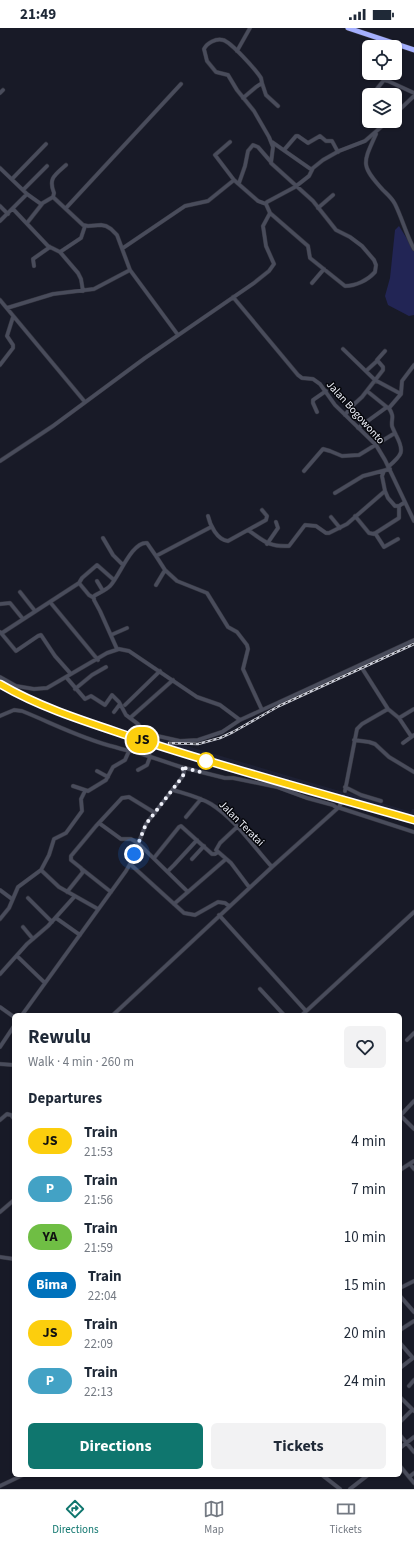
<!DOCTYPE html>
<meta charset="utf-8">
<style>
body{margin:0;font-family:"Source Sans 3",sans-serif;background:#f2f2f3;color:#1f2937;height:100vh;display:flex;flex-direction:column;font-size:15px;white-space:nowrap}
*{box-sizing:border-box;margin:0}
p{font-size:13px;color:#747a83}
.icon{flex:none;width:22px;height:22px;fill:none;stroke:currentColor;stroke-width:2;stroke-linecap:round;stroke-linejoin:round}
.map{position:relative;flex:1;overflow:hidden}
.side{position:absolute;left:12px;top:985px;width:390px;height:464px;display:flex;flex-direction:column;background:#fff;border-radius:6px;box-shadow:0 1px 3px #0004}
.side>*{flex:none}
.badge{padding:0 8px;border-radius:13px;font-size:14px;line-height:26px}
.buttons{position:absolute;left:362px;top:12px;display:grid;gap:8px}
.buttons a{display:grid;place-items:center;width:40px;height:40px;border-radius:6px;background:#fff;box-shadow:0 1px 3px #0004;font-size:20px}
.you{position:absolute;width:20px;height:20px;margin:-10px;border:3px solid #fff;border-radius:50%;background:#1a73e8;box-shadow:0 0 0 6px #1a73e833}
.map>.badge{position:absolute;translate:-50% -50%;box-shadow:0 0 0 2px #fff}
h2{padding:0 16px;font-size:15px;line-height:36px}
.round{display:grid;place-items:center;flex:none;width:42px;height:42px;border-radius:6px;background:#f2f2f3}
.head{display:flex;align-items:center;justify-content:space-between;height:68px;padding:0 16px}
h1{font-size:19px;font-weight:700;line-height:30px}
.cta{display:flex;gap:8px;margin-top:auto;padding:8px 16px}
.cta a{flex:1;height:46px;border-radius:6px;background:#0f766e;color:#fff;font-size:16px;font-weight:700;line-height:46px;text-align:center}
.cta a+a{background:#f2f2f3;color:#1f2937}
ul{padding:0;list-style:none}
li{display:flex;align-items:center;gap:12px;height:48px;padding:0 16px}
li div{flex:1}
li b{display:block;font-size:15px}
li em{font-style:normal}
li .badge{min-width:44px;font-weight:700;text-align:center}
.status{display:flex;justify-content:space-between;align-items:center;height:28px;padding:0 20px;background:#fff;direction:ltr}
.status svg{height:11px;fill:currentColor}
.menu{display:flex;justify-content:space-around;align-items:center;height:56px;border-top:1px solid #e0e1e3;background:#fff;font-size:11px;color:#747a83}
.menu a{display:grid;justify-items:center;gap:2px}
.menu .current{color:#0f766e}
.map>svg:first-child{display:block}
</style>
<div class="status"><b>21:49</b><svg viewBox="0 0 49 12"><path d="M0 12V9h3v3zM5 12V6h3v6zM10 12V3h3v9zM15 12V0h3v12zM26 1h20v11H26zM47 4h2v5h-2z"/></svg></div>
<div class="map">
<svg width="414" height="1461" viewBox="0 0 414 1461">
<rect width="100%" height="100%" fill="#181a27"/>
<!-- built -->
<path fill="#1d2033" d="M97 693 154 710 150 719 95 700Z
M156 710 187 718 343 764 340 775 260 753 153 720Z
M346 764 411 784 412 781H414V796L343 775Z"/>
<!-- green -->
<path fill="#222555" d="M399 198 414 222V287L409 288 388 277 385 268 390 250 395 202Z"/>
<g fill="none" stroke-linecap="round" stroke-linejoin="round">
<!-- minor-tunnel -->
<path stroke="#383a47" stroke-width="3.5" stroke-dasharray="3.5 2" stroke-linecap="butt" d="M341 775 345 763"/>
<defs>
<path id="minor" d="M237 23 250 0
M262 55 266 67 278 78
M0 65 3 62
M372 67 384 52 388 53 414 65
M243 70 256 59 262 55 261 50C256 42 231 14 223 12 216 10 207 15 204 21L207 33 216 44 228 47 237 62 254 83 269 109 273 119 271 135 313 173 336 202 350 209 362 218 374 232 376 237 375 244C368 252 356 258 345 258L310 230 308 218 270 185
M365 75 369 70
M395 86 414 68
M376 106C363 135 360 137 383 162 387 166 392 170 395 176 402 190 406 206 414 221
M230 114 215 127 234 152
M272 114 312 142
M284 122 296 108H298L308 115 320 108 326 113H332L338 124
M0 140 27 166 0 193
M12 151 46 116
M239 155 245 138 248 123 253 117 258 119 271 134
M23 162 47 138
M27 166 41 176 53 169 83 197 88 198 101 197 106 198 111 201 117 207 130 242 178 307
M53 169 54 165C48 150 55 147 66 137
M0 178 8 186
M66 180 181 56
M318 180 333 167
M13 181 48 218 60 224 78 245 81 251 83 263
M27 195 42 176
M123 220 185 178 208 173 234 152 258 173 266 176
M60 224 81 210 85 198
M34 238 33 231 50 219
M312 255 324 241
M233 269 298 347 302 350 313 351 320 356 335 377 376 417 385 432 414 493
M0 272 85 374
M7 280 53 266 94 261 130 242
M343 321 375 352 401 366
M0 337 13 320V317L7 308 13 289
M366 343 377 333
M367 363 388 380
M317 384 313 375V372L326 363
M345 387 351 379 362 369 383 342V339L377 332 385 323
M358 400 387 379
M0 433 53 398 145 330 254 255 269 243 274 236 266 218 263 198 270 185 266 176 267 174 295 159 309 148 313 140 323 132 339 123 365 113 388 93
M388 439C402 427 405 424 396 407 395 405 393 401 392 398 391 390 395 390 389 380L401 366 402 353 414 337
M304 443 323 421 330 423 342 428 359 427 395 405
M384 443 382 448 385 463
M335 465 363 448 390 441
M208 488C210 497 217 512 228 513L266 492 267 488 262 482
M355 488 369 505 374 506 399 490V478
M331 489 340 500
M248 502C264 513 268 519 289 518L305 497 316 498 326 505H329L347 496 385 463 388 470 395 478H399L405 474
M375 505 384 519 398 511
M103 510 113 527 123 537
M267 516 278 500 276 494
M165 542 177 553 207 565 228 599 237 604 247 617 248 621 243 641 262 682
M97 553 103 563
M79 555 82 550 97 537 114 552
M156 557 165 542 156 528
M20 564 35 583
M50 574 98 632
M0 576 10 575 23 591
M0 604 2 605 79 555 89 567 94 570
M1 605 16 623 38 608 41 607 55 628 71 646
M111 607 127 600
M117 621 100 583 94 572V568C99 565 106 562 110 558 119 549 132 513 147 515L156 528 211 499
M360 637 388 681 399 690 411 708
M0 649 16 658 34 661 47 660 107 625 119 621 129 623 197 669 220 677 240 692
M66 649 85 671 91 668 105 677 112 667 119 674 126 687 138 696 142 701 144 705 180 713 198 712 222 704 240 692 262 682 414 612
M75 661 92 647 106 639
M125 677 160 643
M114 684 120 676
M0 688 14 682 22 683C52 695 82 711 115 719 121 721 127 723 133 723L181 739 225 750H233L277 759 307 770 333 777 337 780H340L414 804
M130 690 173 652
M399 690 414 681
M354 712 369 714 375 716 389 729 414 744
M403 715 414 707
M149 727 155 709 158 708
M138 742 147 737 150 729
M97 743 108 749
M73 758 88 763 106 752 113 739 125 732 129 723
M345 759 361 767 381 773
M173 762C186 766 199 769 211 776 235 791 253 818 272 839
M345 763 357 701 362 696 388 681
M186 789 201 771
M99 795 121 811H131L138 815 188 864
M237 799 220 815 216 822 231 835 249 859
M154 830 179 799 181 798 212 826H215L218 824
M192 831 204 818
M130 836 184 885 195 887 218 874 225 875 229 878
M82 841 111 864
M41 842 59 859 75 868
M168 843 174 837 197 812
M0 862 12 871
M67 864 83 844 81 840 71 832V828L96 798 122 770 129 769 155 785
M28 870 52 894
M174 876 226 831
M219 887 306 983
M56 890 80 907
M0 891 9 880 18 859 41 842 49 827 54 811 66 805 82 783 81 771 85 763
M23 899 33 911
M17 928 45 955
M0 946 27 916 48 898 75 868 98 881
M260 961 284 987
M0 979 14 989
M22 987 126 843 130 836 146 796 183 748 184 744 182 740
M113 987 272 839 339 779 341 775
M302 987 414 884
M407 1012 414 1005
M0 1019 14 998
M0 1036 14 1037
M400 1087 414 1101
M400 1088 414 1073
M0 1092 7 1086 11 1087 14 1091
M410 1136 414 1141
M400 1142 414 1133
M0 1184 14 1172
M0 1229 14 1231
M400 1260 414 1253
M400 1268 414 1284
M400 1302 414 1293
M400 1315 413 1330
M400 1340 413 1330
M409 1358 414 1352
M400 1369 414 1383
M400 1394 412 1382
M400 1407 414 1424
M400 1420 414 1409
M400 1438 414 1455
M322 1447 340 1461
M409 1449 414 1445
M0 1458 23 1447
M350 1461 368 1447"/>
<path id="highway" d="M348 0 414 22"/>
</defs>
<!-- minor casing -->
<use href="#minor" stroke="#33343f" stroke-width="4.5"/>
<!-- highway casing -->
<use href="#highway" stroke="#33343f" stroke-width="6"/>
<!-- minor -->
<use href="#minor" stroke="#494c5b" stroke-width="3.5"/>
<!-- highway -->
<use href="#highway" stroke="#a4affd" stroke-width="5"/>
<defs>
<path id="rail" d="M0 656C42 680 89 694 135 710 227 741 321 766 414 792
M169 715 198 716 220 710 233 704 279 678 414 616"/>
</defs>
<!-- rail casing -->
<use href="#rail" stroke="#caccd6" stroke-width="2.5"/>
<!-- rail -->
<use href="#rail" stroke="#05060b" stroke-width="1" stroke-dasharray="3" stroke-linecap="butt"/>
</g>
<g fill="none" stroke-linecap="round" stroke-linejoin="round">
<defs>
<path id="line" d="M0 656C41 680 87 694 132 709 225 740 320 765 414 792"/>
</defs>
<!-- line casing -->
<use href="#line" stroke="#fff" stroke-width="9"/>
<!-- line -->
<use href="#line" stroke="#fcce0d" stroke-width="6"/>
<!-- walk -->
<path stroke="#eff1fa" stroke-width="4" stroke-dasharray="0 7.2" d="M134 826 146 796 183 748 184 742 181 739 201 744 206 733"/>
</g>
<!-- markers -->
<circle fill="#fff" stroke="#fcce0d" stroke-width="2" cx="206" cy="733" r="8"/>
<g text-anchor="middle" stroke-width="3" stroke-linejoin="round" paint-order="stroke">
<!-- street labels -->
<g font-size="11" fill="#eff1fa" stroke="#05060b">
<text transform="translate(356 384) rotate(48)" y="4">Jalan Bogowonto</text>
<text transform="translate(242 795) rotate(45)" y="4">Jalan Teratai</text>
</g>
</g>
</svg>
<div class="buttons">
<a><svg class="icon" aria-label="locate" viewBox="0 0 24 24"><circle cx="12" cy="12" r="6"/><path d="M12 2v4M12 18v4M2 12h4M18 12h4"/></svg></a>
<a><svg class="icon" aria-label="layers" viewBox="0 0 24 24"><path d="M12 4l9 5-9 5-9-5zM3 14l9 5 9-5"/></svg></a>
</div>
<div class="you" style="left:134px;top:826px"></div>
<b class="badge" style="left:142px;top:712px;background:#fcce0d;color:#111">JS</b>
<section class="side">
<div class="head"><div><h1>Rewulu</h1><p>Walk · 4 min · 260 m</p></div><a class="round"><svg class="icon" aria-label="heart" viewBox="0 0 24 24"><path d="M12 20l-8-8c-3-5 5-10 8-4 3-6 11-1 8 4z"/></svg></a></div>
<h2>Departures</h2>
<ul>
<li><span class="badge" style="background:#fcce0d;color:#111">JS</span><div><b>Train</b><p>21:53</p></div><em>4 min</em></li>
<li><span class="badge" style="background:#43a2c5;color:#fff">P</span><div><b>Train</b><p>21:56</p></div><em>7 min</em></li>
<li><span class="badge" style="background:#6fbe44;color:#111">YA</span><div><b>Train</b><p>21:59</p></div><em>10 min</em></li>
<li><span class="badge" style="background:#0072bc;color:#fff">Bima</span><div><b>Train</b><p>22:04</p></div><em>15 min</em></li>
<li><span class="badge" style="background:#fcce0d;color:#111">JS</span><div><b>Train</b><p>22:09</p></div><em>20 min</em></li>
<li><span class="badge" style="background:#43a2c5;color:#fff">P</span><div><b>Train</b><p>22:13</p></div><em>24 min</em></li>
</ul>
<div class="cta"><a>Directions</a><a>Tickets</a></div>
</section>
</div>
<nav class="menu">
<a class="current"><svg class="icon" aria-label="directions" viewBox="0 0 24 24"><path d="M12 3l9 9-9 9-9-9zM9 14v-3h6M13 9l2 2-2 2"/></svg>Directions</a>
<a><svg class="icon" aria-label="map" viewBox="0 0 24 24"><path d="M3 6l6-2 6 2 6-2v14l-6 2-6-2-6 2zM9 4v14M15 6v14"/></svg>Map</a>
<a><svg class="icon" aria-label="tickets" viewBox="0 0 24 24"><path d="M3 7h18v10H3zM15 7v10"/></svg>Tickets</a>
</nav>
